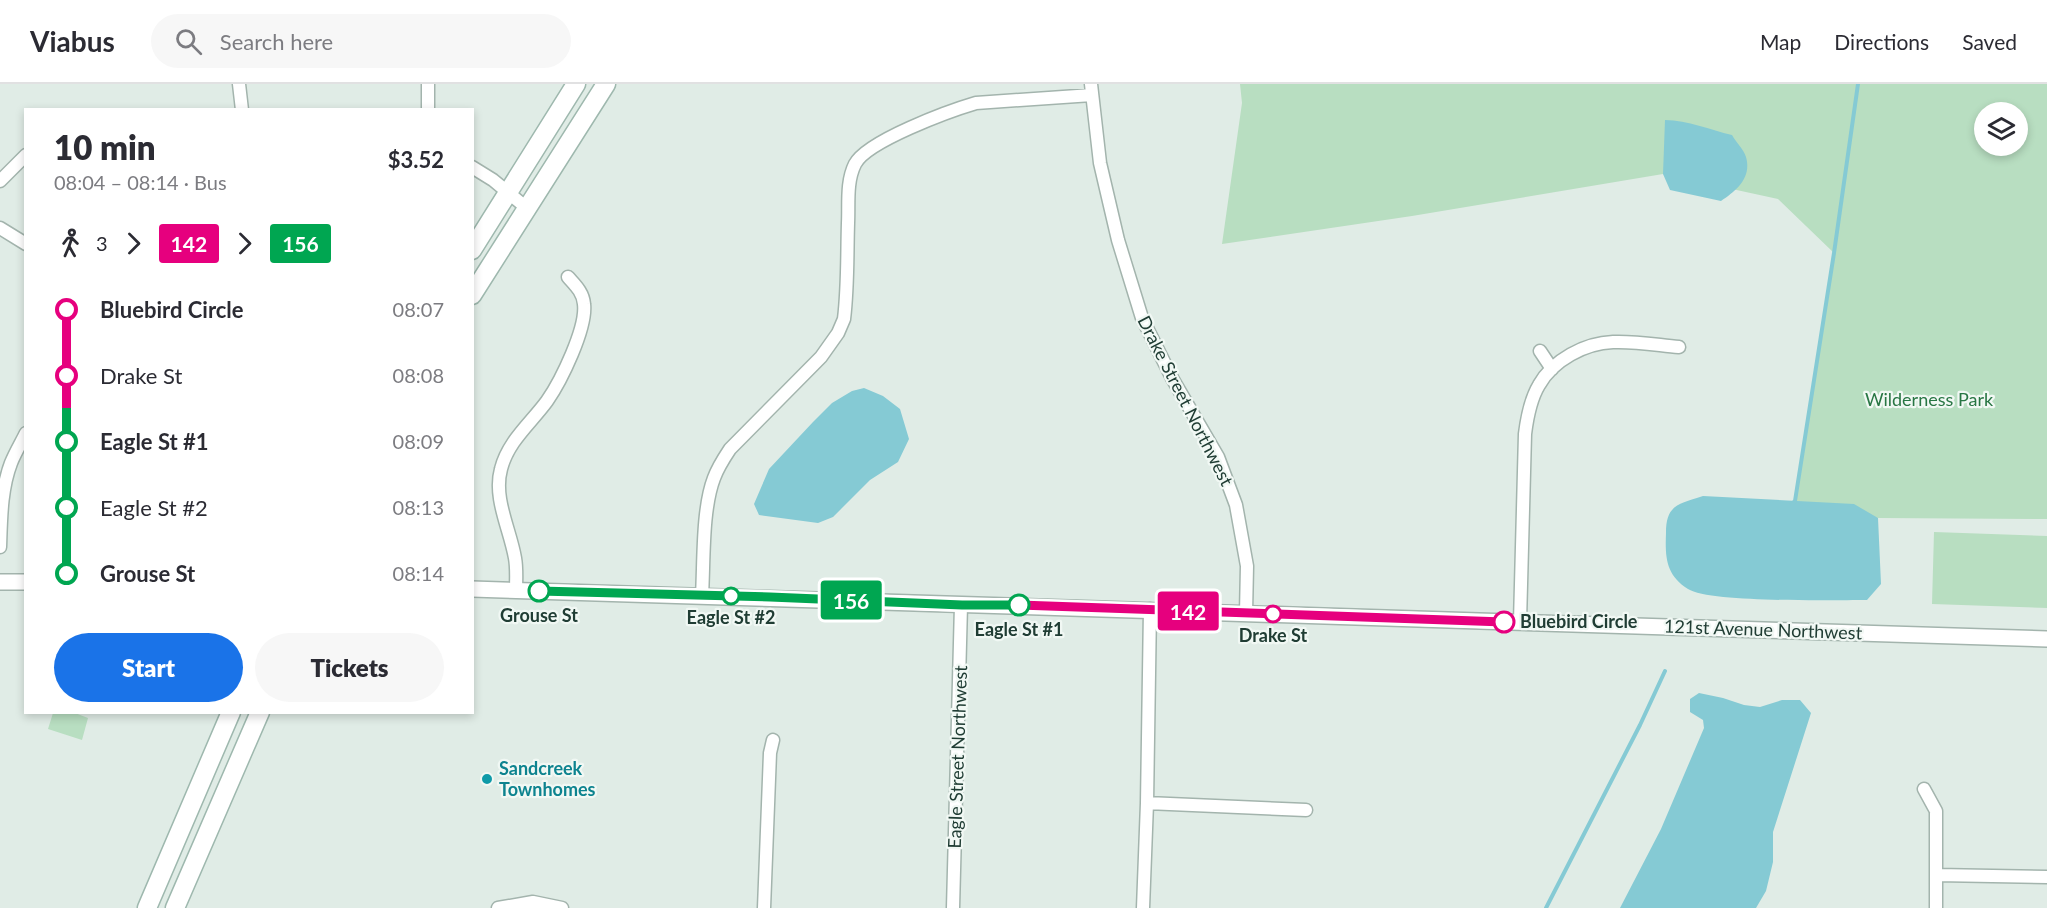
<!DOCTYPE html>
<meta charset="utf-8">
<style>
body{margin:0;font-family:Lato,sans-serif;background:#f7f7f7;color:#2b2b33;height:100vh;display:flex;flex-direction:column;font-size:22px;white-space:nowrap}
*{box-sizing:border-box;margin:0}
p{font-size:20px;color:#7c7c81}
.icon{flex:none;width:33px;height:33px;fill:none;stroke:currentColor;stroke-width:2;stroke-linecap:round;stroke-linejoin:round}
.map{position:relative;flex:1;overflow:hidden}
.panel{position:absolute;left:24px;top:24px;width:450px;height:606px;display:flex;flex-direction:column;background:#fff;border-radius:0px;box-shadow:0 3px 9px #0003}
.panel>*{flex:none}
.badge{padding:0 12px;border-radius:4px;font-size:21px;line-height:39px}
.controls{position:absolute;left:1974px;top:18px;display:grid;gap:12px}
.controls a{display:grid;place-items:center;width:54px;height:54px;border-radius:50%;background:#fff;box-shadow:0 3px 9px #0003;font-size:30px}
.map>.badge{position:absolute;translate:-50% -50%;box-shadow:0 0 0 3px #fff}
.legs{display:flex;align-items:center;gap:9px;height:66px;padding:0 30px;font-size:20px}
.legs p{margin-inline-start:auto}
.headline{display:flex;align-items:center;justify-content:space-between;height:102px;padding:0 30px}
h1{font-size:33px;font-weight:800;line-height:45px}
.cta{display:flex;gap:12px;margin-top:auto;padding:12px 30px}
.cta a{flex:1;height:69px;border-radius:36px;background:#1a73e8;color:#fff;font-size:24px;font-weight:800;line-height:69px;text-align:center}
.cta a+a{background:#f7f7f7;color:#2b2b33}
ul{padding:0 30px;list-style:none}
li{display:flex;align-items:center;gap:21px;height:66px;font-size:22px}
li i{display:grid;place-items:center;width:9px;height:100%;margin:0 8px;background:currentColor}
li i::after{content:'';width:15px;height:15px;margin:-8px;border:4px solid;border-radius:50%;background:#fff}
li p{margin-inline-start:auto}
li:first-child i{background:linear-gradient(#0000 50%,currentColor 0)}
li:last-child i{background:linear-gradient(currentColor 50%,#0000 0)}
header{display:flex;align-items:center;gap:36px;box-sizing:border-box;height:84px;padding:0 30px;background:#fff;border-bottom:2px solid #e1e1e2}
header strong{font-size:28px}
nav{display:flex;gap:33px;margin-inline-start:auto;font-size:21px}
.search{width:420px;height:54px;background:#f7f7f7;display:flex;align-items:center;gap:15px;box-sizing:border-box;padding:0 21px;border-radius:33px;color:#7c7c81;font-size:22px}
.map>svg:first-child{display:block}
</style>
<header>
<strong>Viabus</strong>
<div class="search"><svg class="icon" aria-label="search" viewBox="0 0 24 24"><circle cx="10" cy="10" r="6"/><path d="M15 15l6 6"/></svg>Search here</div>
<nav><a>Map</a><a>Directions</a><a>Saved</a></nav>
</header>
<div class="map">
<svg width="2047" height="824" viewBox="0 0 2047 824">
<rect width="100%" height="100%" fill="#e0ece6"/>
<!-- green -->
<path fill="#b8dec1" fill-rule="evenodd" d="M1240 0H2047V435L1878 434 1795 417 1834 169 1778 115 1663 90 1412 132 1222 160 1242 19ZM1984 28H2018V62H1984Z
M1934 448 2047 452V524L1932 520Z
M53 629H75L88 634 82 656 48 645Z"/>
<!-- water -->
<path fill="#85cad4" d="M1665 36C1688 36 1710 46 1732 51 1736 58 1744 66 1746 73 1752 94 1736 107 1721 117L1670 106 1663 90Z
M864 304 883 312 900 325 909 355 898 378 870 396 833 433 818 439 759 431 754 420 769 385 813 338 832 319 852 307Z
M1703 412 1854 420 1878 434 1881 500 1867 516C1835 516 1710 519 1688 505 1666 491 1665 474 1666 449 1666 421 1678 420 1703 412Z
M1699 609 1723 614 1744 621 1760 623 1782 616H1800L1811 629 1773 748V778L1766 807 1756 824H1620L1661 745 1704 644 1703 636 1690 628V615Z"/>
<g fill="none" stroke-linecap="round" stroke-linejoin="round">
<!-- stream -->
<path stroke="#85cad4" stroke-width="4" d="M1792 420 1795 417 1834 169 1858 0
M1546 824 1640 641 1665 587"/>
<defs>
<path id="minor" d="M239 0 242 26
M428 0V26
M1091 0 1100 79 1118 156 1142 234 1172 294 1218 373 1236 421 1247 482 1246 529
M472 83 493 96 528 125
M0 97 26 71
M0 144 26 160
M1540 267 1552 285
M0 463C1 435 1 405 11 379 15 369 21 359 26 349
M516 506C516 496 517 485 515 474 510 445 493 414 501 385 508 357 531 339 547 317 561 297 587 244 584 220 583 208 575 201 568 193
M702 512C704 477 702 425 714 394 718 383 724 374 730 365L821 273 838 249 844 235C848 203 847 171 848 139 849 120 846 98 855 80 867 57 949 27 976 19L1092 11
M1520 538 1525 350C1527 334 1530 316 1539 301 1553 276 1585 259 1613 258 1635 257 1657 261 1679 263
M1924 705 1936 727V824
M1147 719 1306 726
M1937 791 2047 793
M498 824 533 818 562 824
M764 824 770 669 773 656
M953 824 961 521
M1143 824 1147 719 1150 525"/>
<path id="tertiary" d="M0 498H26
M472 505 2047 555"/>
<path id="secondary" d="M472 166 576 0
M472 211 606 0
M147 824 231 628
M175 824 260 628"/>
</defs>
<!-- minor casing -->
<use href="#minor" stroke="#a3b4ad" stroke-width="15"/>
<!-- tertiary casing -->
<use href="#tertiary" stroke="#a3b4ad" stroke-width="18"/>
<!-- secondary casing -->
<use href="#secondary" stroke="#9eb8ae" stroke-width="21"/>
<!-- minor -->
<use href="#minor" stroke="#fff" stroke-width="12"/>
<!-- tertiary -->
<use href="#tertiary" stroke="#fff" stroke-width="15"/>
<!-- secondary -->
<use href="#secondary" stroke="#fff" stroke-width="18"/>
</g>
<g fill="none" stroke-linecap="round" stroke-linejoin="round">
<defs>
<path id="line-1" d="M1019 521 1504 538"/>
<path id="line-2" d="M539 507 770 513 962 521H1019"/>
</defs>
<!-- line-1 casing -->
<use href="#line-1" stroke="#fff" stroke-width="14"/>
<!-- line-2 casing -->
<use href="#line-2" stroke="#fff" stroke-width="14"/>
<!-- line-1 -->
<use href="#line-1" stroke="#e6007e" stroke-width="9"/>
<!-- line-2 -->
<use href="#line-2" stroke="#00a651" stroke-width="9"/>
</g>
<!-- markers -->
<g fill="#fff" stroke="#00a651" stroke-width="3">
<circle cx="539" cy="507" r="10"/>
<circle cx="731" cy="512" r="8"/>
<circle cx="1019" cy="521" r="10"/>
</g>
<g fill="#fff" stroke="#e6007e" stroke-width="3">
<circle cx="1273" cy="530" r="8"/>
<circle cx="1504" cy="538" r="10"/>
</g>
<circle fill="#0f9aa8" stroke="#f1f8f4" stroke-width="2" cx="487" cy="695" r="6"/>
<g text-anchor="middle" stroke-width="4.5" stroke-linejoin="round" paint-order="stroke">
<!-- park labels -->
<g font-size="18" fill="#287644" stroke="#f1f8f4">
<text x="1929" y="322">Wilderness Park</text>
</g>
<!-- street labels -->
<g font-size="18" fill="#203d34" stroke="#f1f8f4">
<text transform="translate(1185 317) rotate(63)" y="6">Drake Street Northwest</text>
<text transform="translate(1763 546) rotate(2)" y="6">121st Avenue Northwest</text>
<text transform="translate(958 673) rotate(-88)" y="6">Eagle Street Northwest</text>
</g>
<!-- stop labels -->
<g font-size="18" font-weight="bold" fill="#203d34" stroke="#f1f8f4">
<text x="539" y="538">Grouse St</text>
<text x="731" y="540">Eagle St #2</text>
<text x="1520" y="544" text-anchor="start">Bluebird Circle</text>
<text x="1019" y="552">Eagle St #1</text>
<text x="1273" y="558">Drake St</text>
</g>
<!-- culture labels -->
<g font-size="18" font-weight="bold" fill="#0d838f" stroke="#f1f8f4" text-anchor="start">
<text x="499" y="691">Sandcreek<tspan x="499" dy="21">Townhomes</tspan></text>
</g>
</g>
</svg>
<div class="controls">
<a><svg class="icon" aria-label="layers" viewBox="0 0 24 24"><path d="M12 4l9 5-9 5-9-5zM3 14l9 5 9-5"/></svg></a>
</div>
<b class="badge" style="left:1188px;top:527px;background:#e6007e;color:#fff">142</b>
<b class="badge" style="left:851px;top:516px;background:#00a651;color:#fff">156</b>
<section class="panel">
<div class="headline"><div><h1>10 min</h1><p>08:04 – 08:14 · Bus</p></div><b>$3.52</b></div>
<div class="legs"><svg class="icon" aria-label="walk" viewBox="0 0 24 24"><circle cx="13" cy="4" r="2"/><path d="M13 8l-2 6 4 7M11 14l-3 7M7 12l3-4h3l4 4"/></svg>3<svg class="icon" aria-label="forward" viewBox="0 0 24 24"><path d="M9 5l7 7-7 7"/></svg><b class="badge" style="background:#e6007e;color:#fff">142</b><svg class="icon" aria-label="forward" viewBox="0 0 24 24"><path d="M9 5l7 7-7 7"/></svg><b class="badge" style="background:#00a651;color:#fff">156</b></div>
<ul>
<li><i style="color:#e6007e"></i><b>Bluebird Circle</b><p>08:07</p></li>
<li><i style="color:#e6007e"></i><span>Drake St</span><p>08:08</p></li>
<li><i style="color:#00a651"></i><b>Eagle St #1</b><p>08:09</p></li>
<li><i style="color:#00a651"></i><span>Eagle St #2</span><p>08:13</p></li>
<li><i style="color:#00a651"></i><b>Grouse St</b><p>08:14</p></li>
</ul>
<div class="cta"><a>Start</a><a>Tickets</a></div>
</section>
</div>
